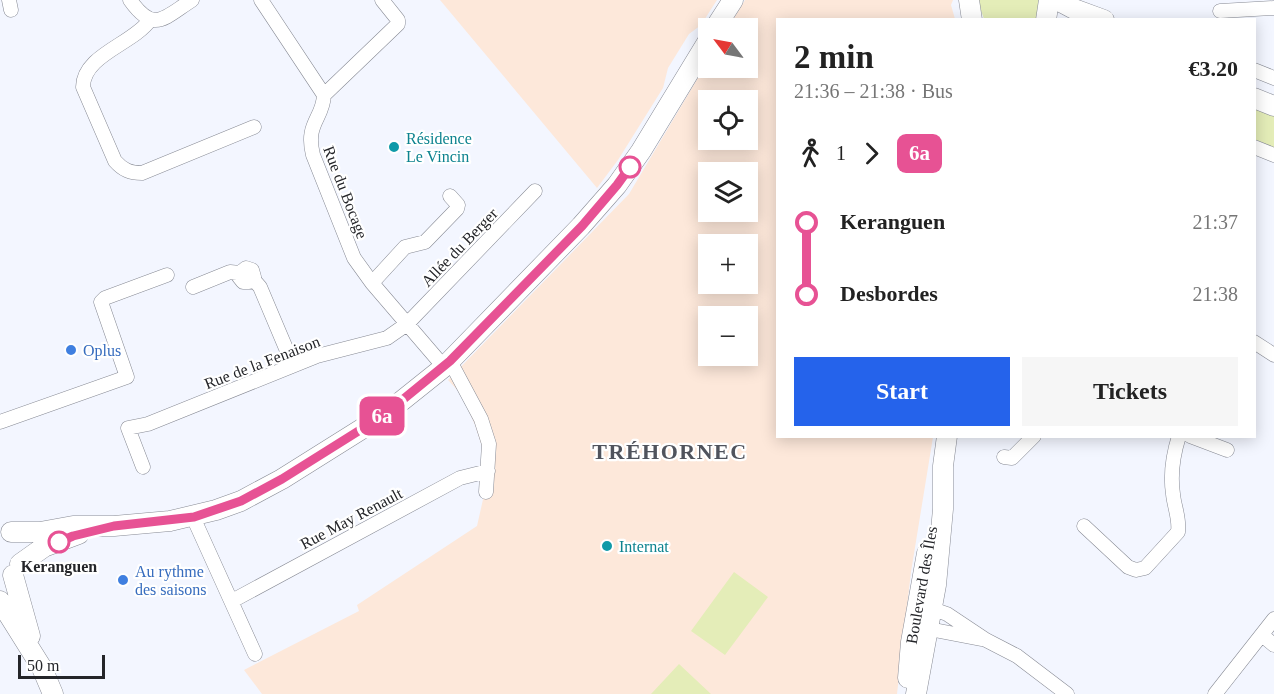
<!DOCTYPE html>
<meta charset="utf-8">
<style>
body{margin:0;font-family:Georgia,serif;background:#f6f6f6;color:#222;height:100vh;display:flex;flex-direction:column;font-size:22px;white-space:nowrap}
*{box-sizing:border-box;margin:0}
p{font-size:20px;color:#767676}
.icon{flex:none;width:33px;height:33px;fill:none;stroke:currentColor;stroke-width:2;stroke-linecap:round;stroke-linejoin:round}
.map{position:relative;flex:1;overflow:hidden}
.drawer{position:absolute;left:776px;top:18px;width:480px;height:420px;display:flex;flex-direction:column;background:#fff;border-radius:0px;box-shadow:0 3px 15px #0003}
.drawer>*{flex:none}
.badge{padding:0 12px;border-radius:9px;font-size:21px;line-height:39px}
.needle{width:39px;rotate:302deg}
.controls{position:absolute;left:698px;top:18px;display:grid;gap:12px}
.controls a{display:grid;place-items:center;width:60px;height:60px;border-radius:0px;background:#fff;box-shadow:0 3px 15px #0003;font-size:30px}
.scale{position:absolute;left:18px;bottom:15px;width:87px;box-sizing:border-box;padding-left:6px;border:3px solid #242529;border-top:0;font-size:16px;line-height:21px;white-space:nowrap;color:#242529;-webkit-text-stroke:4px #fff;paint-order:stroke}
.map>.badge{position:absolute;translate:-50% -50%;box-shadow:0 0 0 3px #fff}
.legs{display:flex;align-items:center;gap:9px;height:66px;padding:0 18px;font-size:20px}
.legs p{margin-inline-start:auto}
.overview{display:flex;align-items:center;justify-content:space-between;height:102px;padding:0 18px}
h1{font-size:33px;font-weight:800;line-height:45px}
.action{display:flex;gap:12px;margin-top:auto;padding:12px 18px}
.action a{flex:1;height:69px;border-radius:0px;background:#2563eb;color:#fff;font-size:24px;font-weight:800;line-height:69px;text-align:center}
.action a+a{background:#f6f6f6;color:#222}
ul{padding:0 18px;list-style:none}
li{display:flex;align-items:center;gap:21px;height:72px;font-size:22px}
li i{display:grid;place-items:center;width:9px;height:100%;margin:0 8px;background:currentColor}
li i::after{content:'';width:15px;height:15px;margin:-8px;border:4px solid;border-radius:50%;background:#fff}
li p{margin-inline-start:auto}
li:first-child i{background:linear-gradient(#0000 50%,currentColor 0)}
li:last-child i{background:linear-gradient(currentColor 50%,#0000 0)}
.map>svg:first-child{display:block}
</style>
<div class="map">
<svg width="1274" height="694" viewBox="0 0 1274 694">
<rect width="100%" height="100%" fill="#f3f6ff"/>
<!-- commercial -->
<path fill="#fde8da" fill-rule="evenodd" d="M440 0H717L701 25 689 34 668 68 663 88 618 160 597 188Z
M745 0H953L951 5 955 19H954L777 20V436L933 437 911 572 897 694H262L244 670 359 611 357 605 477 526 484 495 486 459 475 425 461 394 448 380 629 194 708 61V68H747V28H728ZM708 100H747V140H708ZM708 172H747V212H708ZM708 244H747V284H708ZM708 316H747V356H708Z"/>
<!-- green -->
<path fill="#e4edb8" d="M979 0H1040L1038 16 1035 19H984L979 5Z
M1254 103 1274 111V148L1254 139Z
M734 572 768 597 725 655 691 631Z
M679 664 711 694H651Z"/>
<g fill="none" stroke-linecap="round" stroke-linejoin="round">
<defs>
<path id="street" d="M9 0 11 10
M130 0C154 34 164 18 192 0
M261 0 324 95
M382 0 398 20V24L324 95C323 119 305 123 313 155L354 258 372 283 444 367
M1220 11 1274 8
M150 20C133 44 83 55 83 87L115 161C123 170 130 173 142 173L254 127
M1254 70 1274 78
M1254 147 1274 155
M253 279 260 287 293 365
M372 283 405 247 425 242 457 209 458 205 450 196
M193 287 230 272 240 273 246 268 252 270 254 277 249 282H243L239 277 240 273
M1254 342 1274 355
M450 361 481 419 489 444 486 492
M0 422 127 377 101 302 105 298 167 275
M1190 436 1227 450
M1004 457 1012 458 1034 436
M143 467 128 428 148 424 317 356 387 338 407 324 535 191
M193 517 255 654
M1084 526 1128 567 1136 570 1145 568 1178 532C1180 519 1174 506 1173 494 1170 474 1173 455 1179 436
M232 601 460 478 488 471
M924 606 947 614 986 640 1017 656 1067 694
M922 625 929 629 981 639
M1262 635 1274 645
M1215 694 1274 619"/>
<path id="secondary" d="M969 0 972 20
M1057 0 1074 9 1104 20
M1046 20 1049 0
M715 28 733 0
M1254 98 1274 106
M11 532H40L73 526H114L170 521 216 510 241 501 282 479 384 415 444 367 581 226 617 185 641 151 708 41
M20 564 44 547 79 534
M13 575 30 636
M0 601 42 668 53 694
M908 678 911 642 927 553
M916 694 936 585 943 509V466L947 436"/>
</defs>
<!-- street casing -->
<use href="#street" stroke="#878a94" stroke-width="15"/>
<!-- secondary casing -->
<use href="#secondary" stroke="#878a94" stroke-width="21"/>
<!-- street -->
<use href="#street" stroke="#fff" stroke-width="14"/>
<!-- secondary -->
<use href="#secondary" stroke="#fff" stroke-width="20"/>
</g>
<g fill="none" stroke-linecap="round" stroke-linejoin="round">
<defs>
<path id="line-1" d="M59 542 73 536 114 526 194 517 241 501 282 479 384 415 450 361 582 226 617 185 630 167"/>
</defs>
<!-- line-1 casing -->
<use href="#line-1" stroke="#fff" stroke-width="14"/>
<!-- line-1 -->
<use href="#line-1" stroke="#e75294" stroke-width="9"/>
</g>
<!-- markers -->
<g fill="#0f9aa8" stroke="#fff" stroke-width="2">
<circle cx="394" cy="147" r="6"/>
<circle cx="607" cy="546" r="6"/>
</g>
<g fill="#fff" stroke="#e75294" stroke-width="3">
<circle cx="630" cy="167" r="10"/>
<circle cx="59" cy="542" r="10"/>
</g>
<g fill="#3f7fe0" stroke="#fff" stroke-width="2">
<circle cx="71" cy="350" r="6"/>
<circle cx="123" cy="580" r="6"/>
</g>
<g text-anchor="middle" stroke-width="4.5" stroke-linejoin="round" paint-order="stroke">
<!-- culture labels -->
<g font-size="16" fill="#0d838f" stroke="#fff" text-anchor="start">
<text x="406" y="144">Résidence<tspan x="406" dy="18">Le Vincin</tspan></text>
<text x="619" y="552">Internat</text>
</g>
<!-- street labels -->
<g font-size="16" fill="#242529" stroke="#fff">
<text transform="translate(346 192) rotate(69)" y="6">Rue du Bocage</text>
<text transform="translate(459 247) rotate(-46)" y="6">Allée du Berger</text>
<text transform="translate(262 362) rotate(-21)" y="6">Rue de la Fenaison</text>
<text transform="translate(351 518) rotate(-28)" y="6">Rue May Renault</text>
<text transform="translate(921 585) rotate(-80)" y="6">Boulevard des Îles</text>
</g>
<!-- shop labels -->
<g font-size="16" fill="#366cbe" stroke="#fff" text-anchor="start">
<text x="83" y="356">Oplus</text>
<text x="135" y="577">Au rythme<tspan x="135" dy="18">des saisons</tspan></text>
</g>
<!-- stop labels -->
<g font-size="16" font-weight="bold" fill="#242529" stroke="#fff">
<text x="59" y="572">Keranguen</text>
</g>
<!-- district labels -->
<g font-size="22" font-weight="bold" letter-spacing="1.5" fill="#50535c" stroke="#fff">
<text x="670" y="459">TRÉHORNEC</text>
</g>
</g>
</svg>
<div class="controls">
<a><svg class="needle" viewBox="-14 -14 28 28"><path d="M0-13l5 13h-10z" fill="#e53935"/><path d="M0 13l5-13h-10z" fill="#767676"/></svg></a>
<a><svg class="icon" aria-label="locate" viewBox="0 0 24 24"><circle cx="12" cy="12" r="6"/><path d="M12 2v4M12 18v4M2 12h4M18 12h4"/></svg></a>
<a><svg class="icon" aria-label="layers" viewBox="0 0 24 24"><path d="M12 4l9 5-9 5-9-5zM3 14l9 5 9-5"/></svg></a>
<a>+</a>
<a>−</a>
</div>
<div class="scale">50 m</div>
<b class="badge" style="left:382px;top:416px;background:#e75294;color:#fff">6a</b>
<section class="drawer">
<div class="overview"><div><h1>2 min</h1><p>21:36 – 21:38 · Bus</p></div><b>€3.20</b></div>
<div class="legs"><svg class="icon" aria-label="walk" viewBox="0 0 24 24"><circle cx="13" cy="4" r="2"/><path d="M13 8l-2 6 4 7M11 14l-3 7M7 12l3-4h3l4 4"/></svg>1<svg class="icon" aria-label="forward" viewBox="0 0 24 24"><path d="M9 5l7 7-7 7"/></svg><b class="badge" style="background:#e75294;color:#fff">6a</b></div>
<ul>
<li><i style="color:#e75294"></i><b>Keranguen</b><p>21:37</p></li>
<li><i style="color:#e75294"></i><b>Desbordes</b><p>21:38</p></li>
</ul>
<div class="action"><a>Start</a><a>Tickets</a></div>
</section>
</div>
